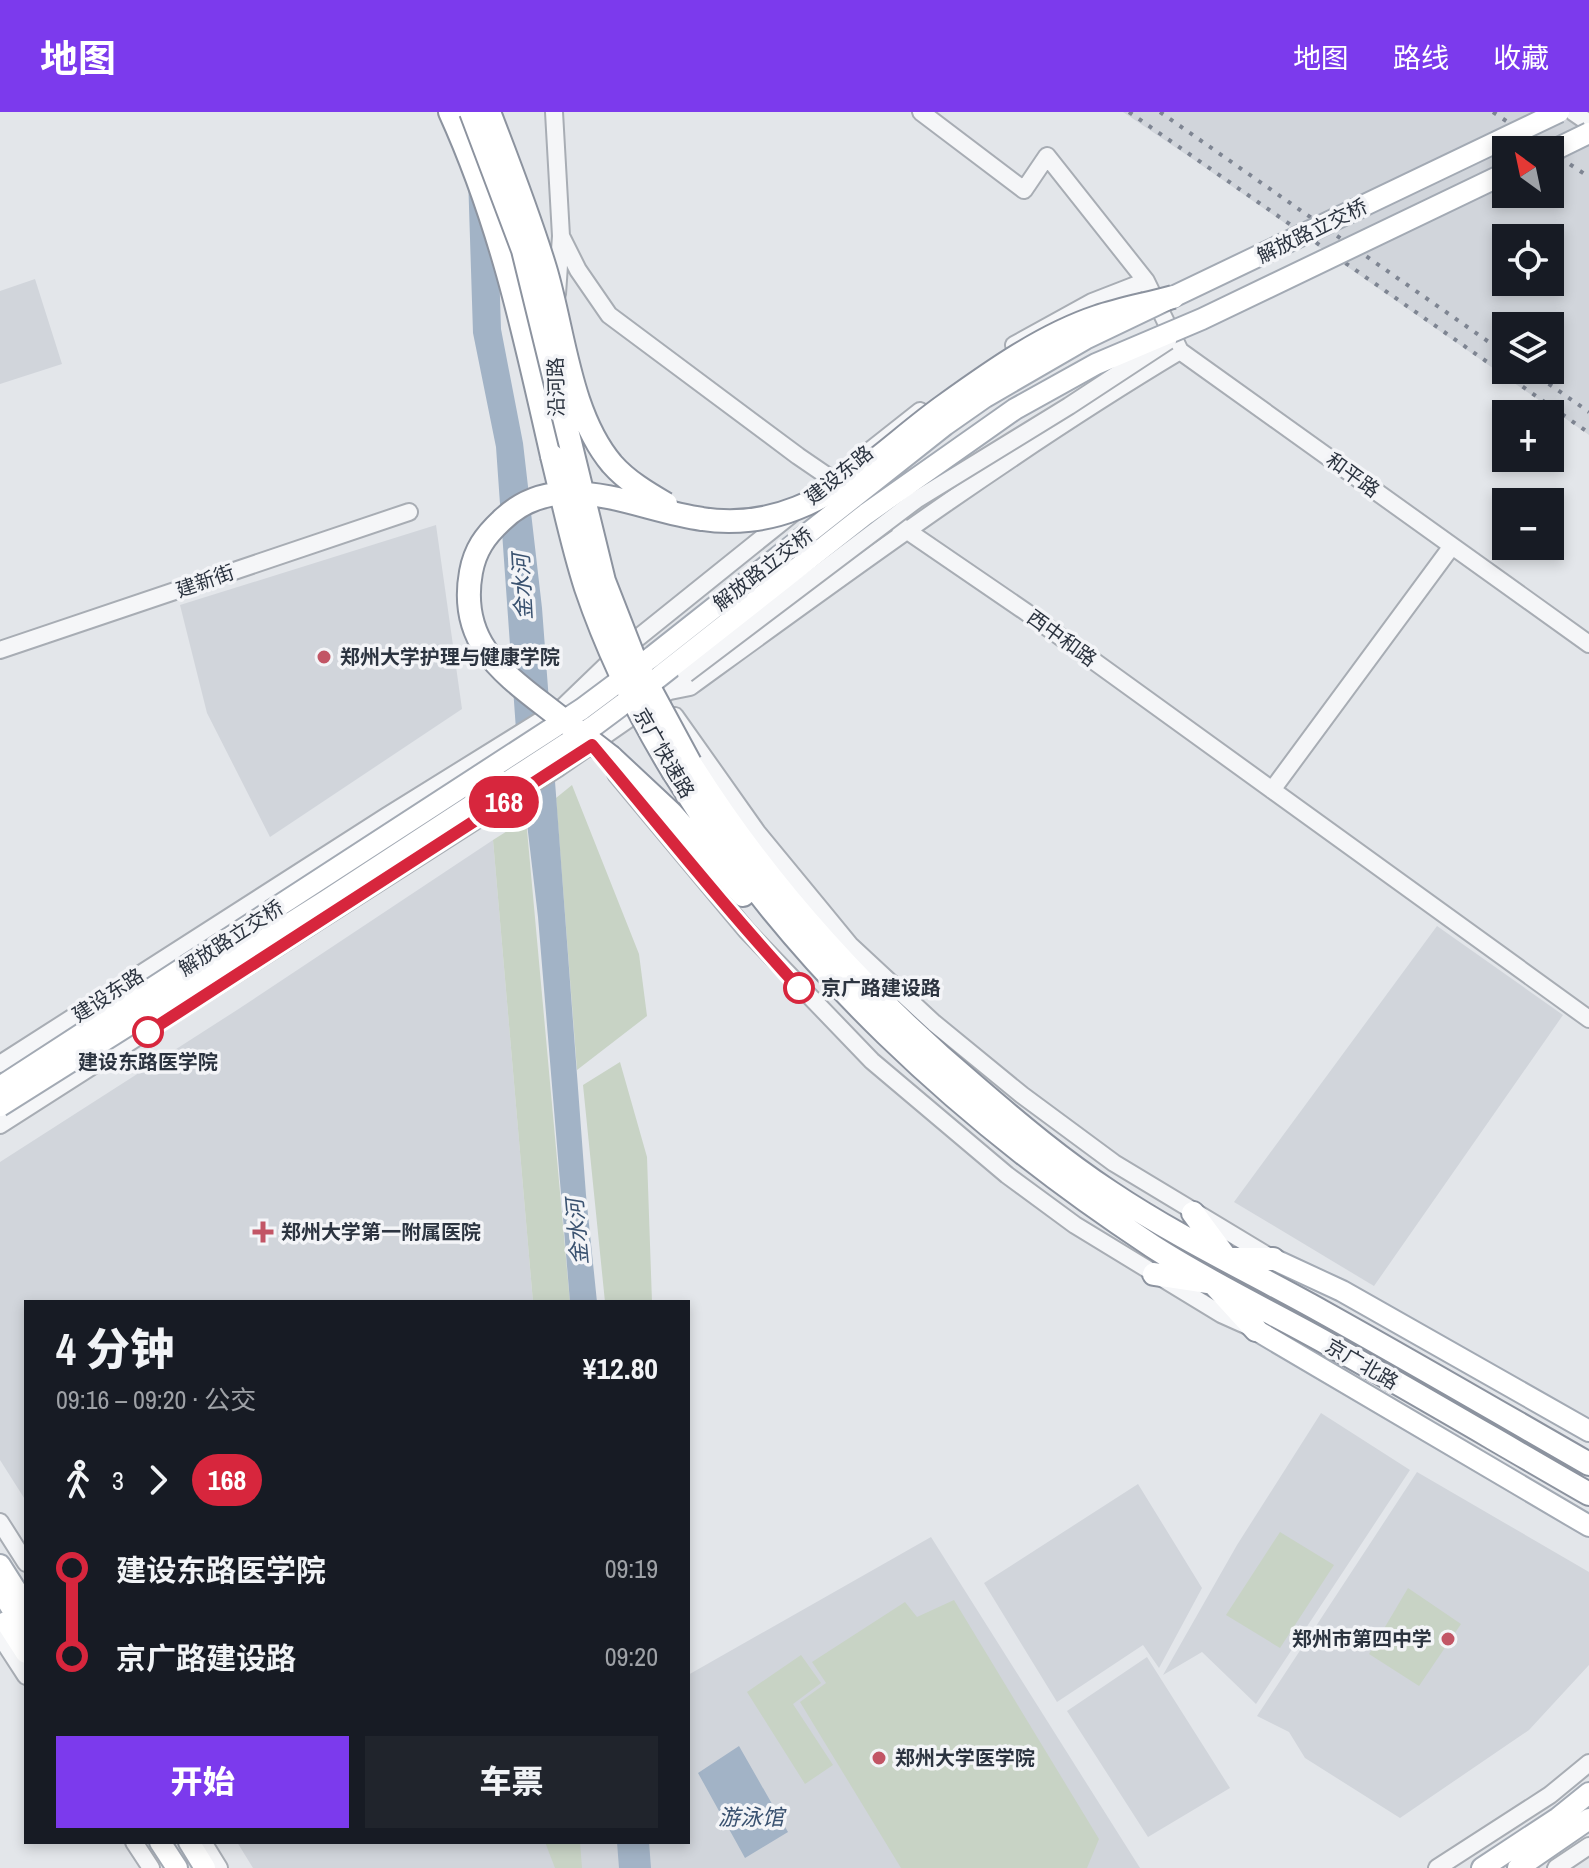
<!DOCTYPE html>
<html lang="zh">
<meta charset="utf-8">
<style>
body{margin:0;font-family:"Archivo Narrow","Noto Sans SC",sans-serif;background:#20242c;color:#f1f3f6;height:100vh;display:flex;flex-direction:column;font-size:30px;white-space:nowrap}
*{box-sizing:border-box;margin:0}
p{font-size:26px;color:#9ea1a6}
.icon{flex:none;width:44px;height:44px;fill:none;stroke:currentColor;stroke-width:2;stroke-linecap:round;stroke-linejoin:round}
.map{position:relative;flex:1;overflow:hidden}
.details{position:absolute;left:24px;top:1188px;width:666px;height:544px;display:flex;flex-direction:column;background:#171b24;border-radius:0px;box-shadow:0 4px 12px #0003}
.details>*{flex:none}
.badge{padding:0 16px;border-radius:26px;font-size:28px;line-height:52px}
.needle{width:52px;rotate:327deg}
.buttons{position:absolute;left:1492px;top:24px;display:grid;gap:16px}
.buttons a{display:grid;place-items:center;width:72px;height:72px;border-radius:0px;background:#171b24;box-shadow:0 4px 12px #0003;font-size:40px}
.map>.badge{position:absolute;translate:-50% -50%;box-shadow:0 0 0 4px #fff}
.legs{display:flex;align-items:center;gap:12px;height:88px;padding:0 32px;font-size:26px}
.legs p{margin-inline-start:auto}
.summary{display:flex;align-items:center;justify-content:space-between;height:136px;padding:0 32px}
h1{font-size:44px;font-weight:800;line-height:60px}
.action{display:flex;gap:16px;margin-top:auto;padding:16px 32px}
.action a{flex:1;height:92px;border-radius:0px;background:#7c3aed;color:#fff;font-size:32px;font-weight:800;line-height:92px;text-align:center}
.action a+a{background:#20242c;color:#f1f3f6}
ul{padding:0 32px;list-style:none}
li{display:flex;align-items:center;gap:28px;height:88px;font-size:30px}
li i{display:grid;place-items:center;width:12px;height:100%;margin:0 10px;background:currentColor}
li i::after{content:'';width:20px;height:20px;margin:-10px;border:6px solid;border-radius:50%;background:#171b24}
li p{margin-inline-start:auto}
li:first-child i{background:linear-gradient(#0000 50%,currentColor 0)}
li:last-child i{background:linear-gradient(currentColor 50%,#0000 0)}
header{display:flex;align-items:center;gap:48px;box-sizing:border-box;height:112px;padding:0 40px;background:#7c3aed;color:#fff}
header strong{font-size:38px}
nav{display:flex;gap:44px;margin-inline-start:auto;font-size:28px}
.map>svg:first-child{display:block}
</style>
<header>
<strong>地图</strong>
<nav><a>地图</a><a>路线</a><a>收藏</a></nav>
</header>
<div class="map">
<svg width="1589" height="1756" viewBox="0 0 1589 1756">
<rect width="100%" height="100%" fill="#e3e6ea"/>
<!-- built -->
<path fill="#d1d5db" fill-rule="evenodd" d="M1123 0H1589V323L1197 50ZM1506 38H1550V82H1506ZM1506 126H1550V170H1506ZM1506 214H1550V258H1506Z
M35 167 62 252 0 272V179Z
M436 413 462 597 270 725 207 601 180 493Z
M493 728 533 1190H26V1389L0 1348V1050L237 898Z
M1437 814 1563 903 1374 1174 1234 1090Z
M1321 1301 1410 1358 1256 1592 1202 1540 1163 1563 1237 1433Z
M1417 1360 1589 1460V1553L1529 1618 1400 1706 1305 1646 1289 1620 1257 1604Z
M1138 1372 1202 1476 1159 1556 1143 1533 1057 1590 984 1471Z
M931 1425 1140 1756H253L237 1730H688V1563Z
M1147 1545 1230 1676 1148 1725 1067 1599Z"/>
<!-- green -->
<path fill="#c8d3c5" d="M572 673 639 842 647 904 577 958 556 686Z
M526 707 570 1190H533L493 728Z
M620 950 647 1045 652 1190H605L583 973Z
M1280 1420 1334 1453 1280 1536 1226 1503Z
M1408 1476 1461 1512 1419 1574 1369 1542Z
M954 1488 1099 1727 1087 1756H901L800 1590 826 1571 812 1550 905 1490 917 1505Z
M801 1543 821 1571 793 1592 833 1653 805 1672 747 1580Z
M545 1730H580L582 1756H555Z"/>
<!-- water -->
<path fill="#a2b3c6" d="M466 0H494L501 217 523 331 542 496 586 1083 597 1190H570L538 805 516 618 496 335 473 221Z
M739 1634 788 1720 745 1746 698 1661Z
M617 1730H649L651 1756H619Z"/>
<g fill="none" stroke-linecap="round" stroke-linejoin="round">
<defs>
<path id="minor" d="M554 0 561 124 557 182
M921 0 1024 78 1047 44 1146 169 1180 239 1589 532
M1573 0 1589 11
M561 124 578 158 609 203 798 344 1026 500 1589 907
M1014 233 1092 190 1146 169
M844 359 920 299
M0 538 409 400
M670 579 690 575C851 458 1010 341 1180 239
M675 604 757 720 818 794 850 833 934 911 1022 983 1114 1051 1273 1147
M616 662 747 819 872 949 1007 1063 1075 1113 1221 1202 1250 1215
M1272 678 1452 434
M0 952 387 704 564 594 619 541 792 402
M0 1013 558 656 669 579 686 562
M0 1410 26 1451
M0 1524 26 1564
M134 1730 151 1756
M203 1730 219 1756
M1437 1756 1550 1683 1589 1651
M1556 1756 1589 1734"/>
<path id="major" d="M1273 1147 1342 1179 1589 1319
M1256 1218 1589 1414
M0 1453 26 1494
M2 1481 26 1519
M6 1510 26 1541
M160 1730 177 1756
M189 1730 205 1756
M1482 1756 1558 1706 1589 1681
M1518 1756 1589 1707"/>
<path id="highway" d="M450 0C501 112 525 224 552 344
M611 645 671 701 743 783
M690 651C767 774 866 882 977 976 1020 1013 1063 1049 1110 1080 1177 1125 1251 1160 1321 1199 1411 1249 1500 1301 1589 1352
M674 661C793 853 964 1010 1152 1134 1206 1169 1265 1197 1321 1228 1411 1278 1500 1331 1589 1382
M1193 1101 1227 1147H1273
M1154 1162 1213 1171 1256 1218"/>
</defs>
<!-- minor casing -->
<use href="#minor" stroke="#a8adb4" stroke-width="20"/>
<!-- major casing -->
<use href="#major" stroke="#a3aab4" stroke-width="24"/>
<!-- highway casing -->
<use href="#highway" stroke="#8c939f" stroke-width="26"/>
<!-- minor -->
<use href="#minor" stroke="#f5f6f8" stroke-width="16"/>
<!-- major -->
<use href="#major" stroke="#fff" stroke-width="20"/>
<!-- highway -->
<use href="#highway" stroke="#fff" stroke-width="22"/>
<!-- rail -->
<path stroke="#7e8592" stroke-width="4" stroke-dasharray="4 8" stroke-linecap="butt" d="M1129 0 1589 321
M1160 0 1506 242
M1493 0 1549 38
M1550 39 1589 65
M1529 258 1589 300"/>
<defs>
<path id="minor-bridge" d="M686 562 916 388 1069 294 1168 229"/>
<path id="major-bridge" d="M1550 40 1589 21
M0 975 582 597 653 544 945 313 985 285 1085 227 1559 0
M0 994 327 788 595 613 650 572 866 402 1015 297 1096 252 1202 207 1506 61"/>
<path id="highway-bridge" d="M471 0 523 138 604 469 636 551 690 651
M489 0C509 52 529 103 545 156 564 218 569 301 612 352 627 369 647 381 666 392
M552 344C563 388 572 433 586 476 608 541 638 602 674 661
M611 645C589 628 566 610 544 593 497 557 459 526 471 460 475 438 485 424 501 409 558 352 635 398 702 407 733 412 767 408 797 396 852 375 897 327 945 293 991 260 1043 223 1097 205 1121 197 1148 192 1173 185"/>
</defs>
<!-- minor-bridge casing -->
<use href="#minor-bridge" stroke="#a8adb4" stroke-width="20" stroke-linecap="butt"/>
<!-- major-bridge casing -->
<use href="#major-bridge" stroke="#a3aab4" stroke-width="24" stroke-linecap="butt"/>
<!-- highway-bridge casing -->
<use href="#highway-bridge" stroke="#8c939f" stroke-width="26" stroke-linecap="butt"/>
<!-- minor-bridge -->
<use href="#minor-bridge" stroke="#f5f6f8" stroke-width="16"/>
<!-- major-bridge -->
<use href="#major-bridge" stroke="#fff" stroke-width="20"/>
<!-- highway-bridge -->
<use href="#highway-bridge" stroke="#fff" stroke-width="22"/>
</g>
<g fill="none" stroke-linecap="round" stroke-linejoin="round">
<defs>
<path id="line-1" d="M148 920 592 633C660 714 727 798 799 876"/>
</defs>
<!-- line-1 casing -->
<use href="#line-1" stroke="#fff" stroke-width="18"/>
<!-- line-1 -->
<use href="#line-1" stroke="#d7263d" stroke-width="12"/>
</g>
<!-- markers -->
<g fill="#c25565" stroke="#f3f4f7" stroke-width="3">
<circle cx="324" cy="545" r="8"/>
<path d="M259 1108h8v8h8v8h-8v8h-8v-8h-8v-8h8z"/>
<circle cx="1448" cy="1527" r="8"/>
<circle cx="879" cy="1646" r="8"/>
</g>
<g fill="#fff" stroke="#d7263d" stroke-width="4">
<circle cx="799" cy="876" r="14"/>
<circle cx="148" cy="920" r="14"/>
</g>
<g text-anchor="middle" stroke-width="7" stroke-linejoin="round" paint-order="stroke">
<!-- street labels -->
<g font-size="20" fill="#2c3440" stroke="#f3f4f7">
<text transform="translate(1312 119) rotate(-26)" y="7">解放路立交桥</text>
<text transform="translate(556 275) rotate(-91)" y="7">沿河路</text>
<text transform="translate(839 363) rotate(-39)" y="7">建设东路</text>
<text transform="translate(1353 363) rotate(36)" y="7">和平路</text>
<text transform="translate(763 457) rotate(-38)" y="7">解放路立交桥</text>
<text transform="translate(205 469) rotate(-19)" y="7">建新街</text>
<text transform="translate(1062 526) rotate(36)" y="7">西中和路</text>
<text transform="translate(664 641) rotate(60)" y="7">京广快速路</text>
<text transform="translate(231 826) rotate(-33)" y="7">解放路立交桥</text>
<text transform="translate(108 883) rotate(-33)" y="7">建设东路</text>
<text transform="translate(1362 1252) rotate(30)" y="7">京广北路</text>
</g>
<!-- poi labels -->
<g font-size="20" font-weight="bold" fill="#2c3440" stroke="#f3f4f7" text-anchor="start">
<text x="340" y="552">郑州大学护理与健康学院</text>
<text x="281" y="1127">郑州大学第一附属医院</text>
<text x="1432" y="1534" text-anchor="end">郑州市第四中学</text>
<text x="895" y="1653">郑州大学医学院</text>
</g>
<!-- stop labels -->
<g font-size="20" font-weight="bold" fill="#2c3440" stroke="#f3f4f7" text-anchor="start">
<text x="821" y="883">京广路建设路</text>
<text x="148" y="957" text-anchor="middle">建设东路医学院</text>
</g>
<!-- water labels -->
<g font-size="22" font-style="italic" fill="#3a5270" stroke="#f3f4f7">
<text transform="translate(522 475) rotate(-93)" y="8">金水河</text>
<text transform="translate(577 1120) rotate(-95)" y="8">金水河</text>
<text x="751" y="1713">游泳馆</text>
</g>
</g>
</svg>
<div class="buttons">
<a><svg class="needle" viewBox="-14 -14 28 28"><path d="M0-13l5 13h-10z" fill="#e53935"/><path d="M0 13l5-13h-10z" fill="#9ea1a6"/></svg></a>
<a><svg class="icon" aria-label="locate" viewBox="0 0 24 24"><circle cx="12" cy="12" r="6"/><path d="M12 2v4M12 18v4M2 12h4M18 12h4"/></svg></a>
<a><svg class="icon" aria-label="layers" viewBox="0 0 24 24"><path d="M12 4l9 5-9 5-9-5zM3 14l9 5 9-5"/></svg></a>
<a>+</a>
<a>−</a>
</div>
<b class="badge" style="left:504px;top:690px;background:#d7263d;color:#fff">168</b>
<section class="details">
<div class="summary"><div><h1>4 分钟</h1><p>09:16 – 09:20 · 公交</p></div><b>¥12.80</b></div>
<div class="legs"><svg class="icon" aria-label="walk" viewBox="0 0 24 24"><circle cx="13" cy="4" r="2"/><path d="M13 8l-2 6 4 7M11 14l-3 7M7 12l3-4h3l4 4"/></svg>3<svg class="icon" aria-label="forward" viewBox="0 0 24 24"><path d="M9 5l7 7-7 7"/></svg><b class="badge" style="background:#d7263d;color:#fff">168</b></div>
<ul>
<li><i style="color:#d7263d"></i><b>建设东路医学院</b><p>09:19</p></li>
<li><i style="color:#d7263d"></i><b>京广路建设路</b><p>09:20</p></li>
</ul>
<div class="action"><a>开始</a><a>车票</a></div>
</section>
</div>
